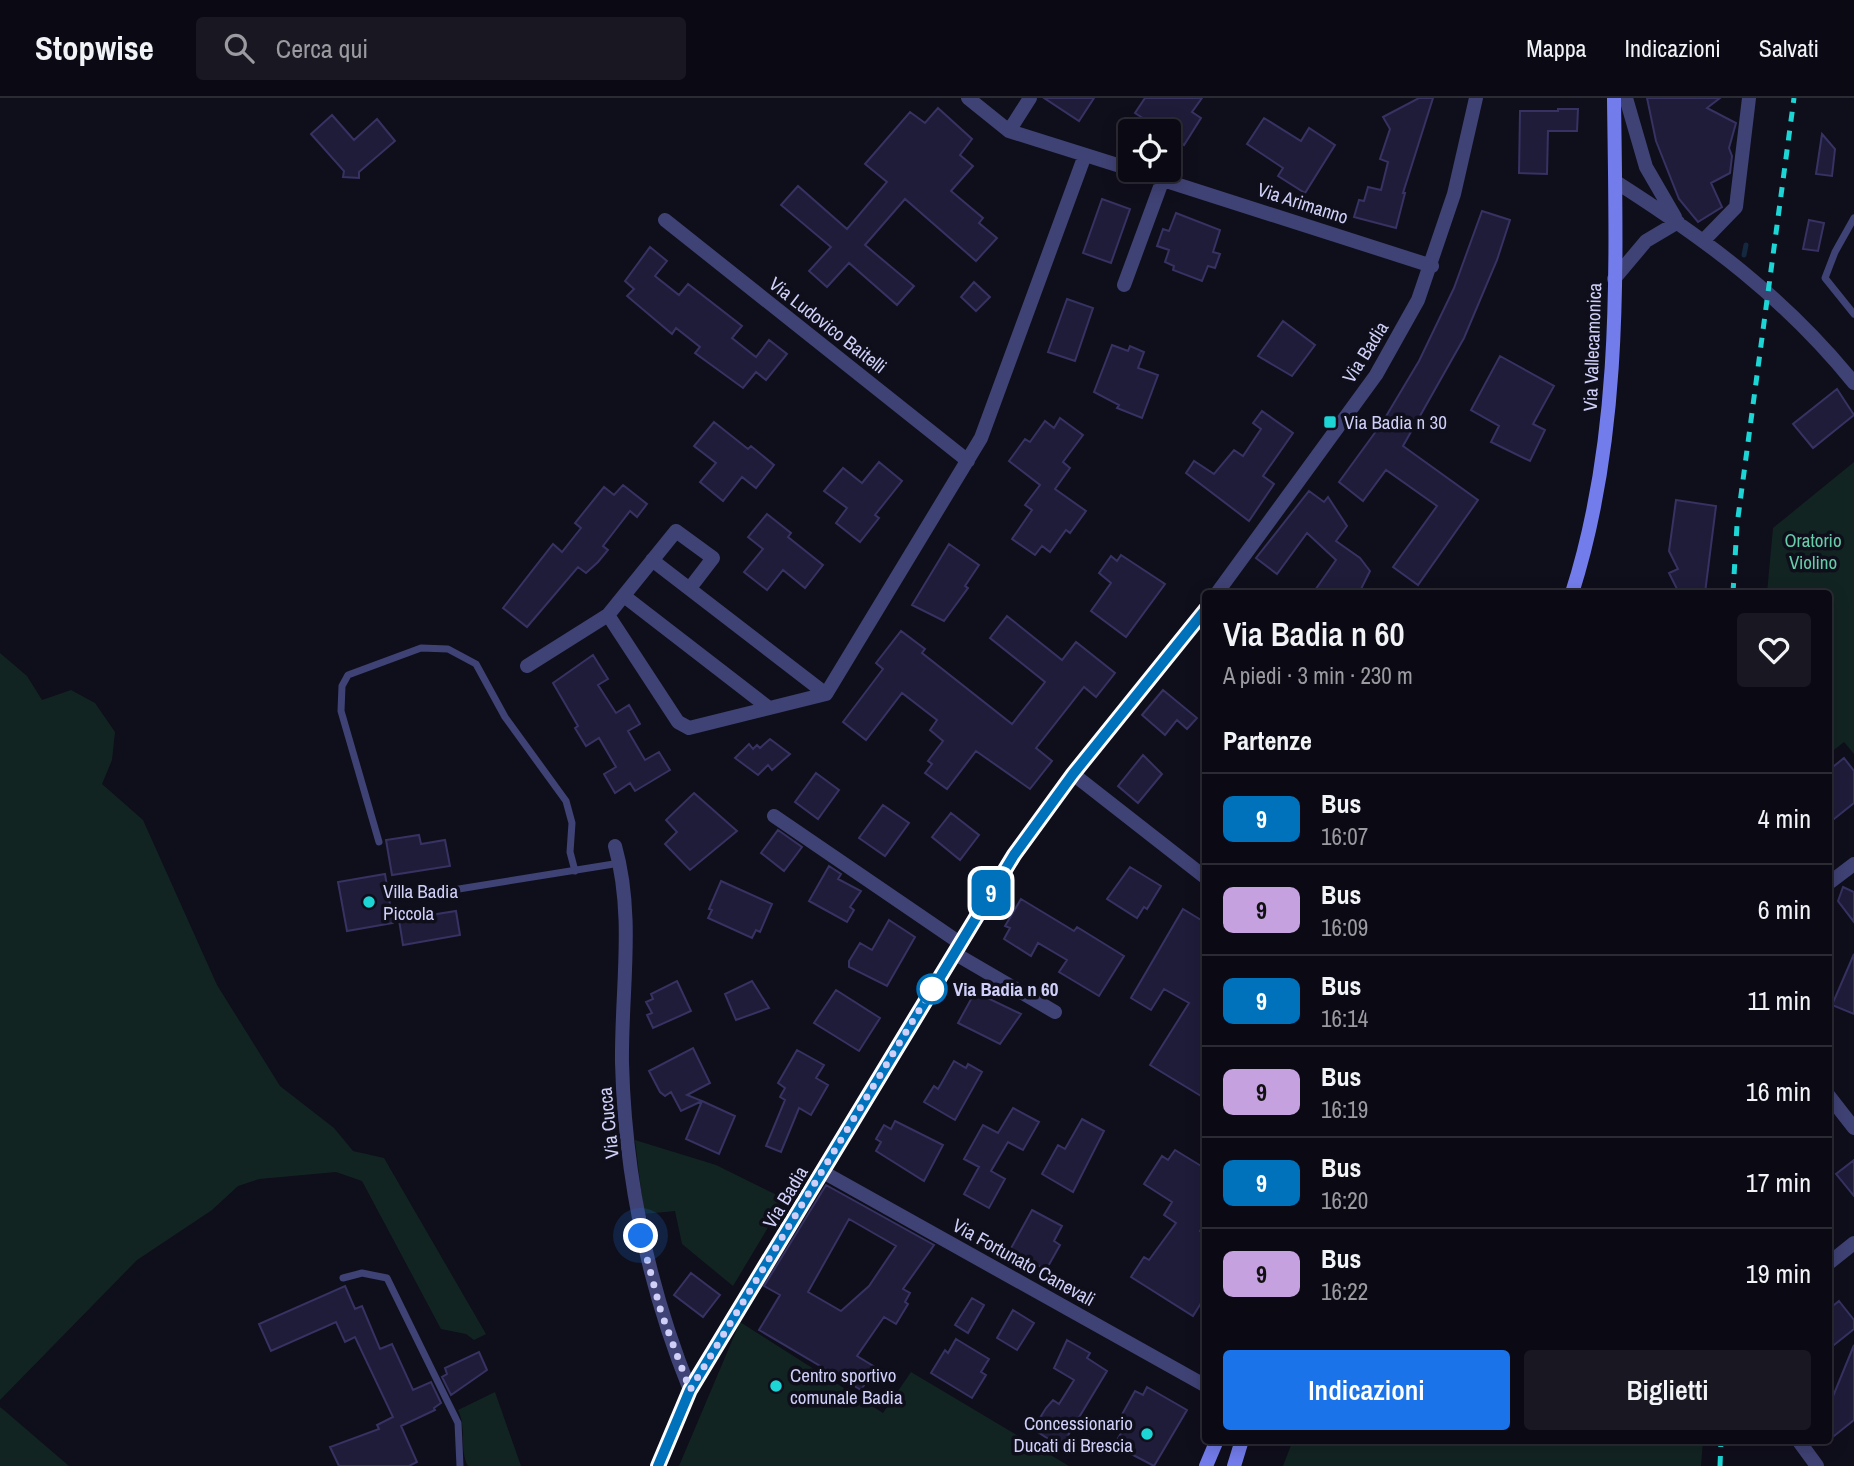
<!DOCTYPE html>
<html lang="it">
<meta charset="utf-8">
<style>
body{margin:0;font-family:"Archivo Narrow",sans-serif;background:#191822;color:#f1f3f6;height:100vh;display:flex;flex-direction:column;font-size:26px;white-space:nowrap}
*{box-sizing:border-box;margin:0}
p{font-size:23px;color:#9a9aa0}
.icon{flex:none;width:38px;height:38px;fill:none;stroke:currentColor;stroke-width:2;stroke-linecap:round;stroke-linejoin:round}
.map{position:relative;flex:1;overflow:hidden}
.side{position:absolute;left:1202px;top:492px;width:630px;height:854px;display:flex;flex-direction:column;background:#0b0a14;border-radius:7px;box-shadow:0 4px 18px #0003,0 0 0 2px #2b2b34}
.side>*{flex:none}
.badge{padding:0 14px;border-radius:10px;font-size:24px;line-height:46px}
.fabs{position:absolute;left:1118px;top:21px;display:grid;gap:14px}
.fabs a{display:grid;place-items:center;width:63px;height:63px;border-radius:7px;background:#0b0a14;box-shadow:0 4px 18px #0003,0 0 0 2px #2b2b34;font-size:35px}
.you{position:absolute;width:35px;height:35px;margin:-18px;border:5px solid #fff;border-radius:50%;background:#1a73e8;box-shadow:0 0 0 10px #1a73e833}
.map>.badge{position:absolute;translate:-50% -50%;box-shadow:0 0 0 4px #fff}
h2{padding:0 21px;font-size:26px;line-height:63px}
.round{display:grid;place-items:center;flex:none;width:74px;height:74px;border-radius:7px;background:#191822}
.head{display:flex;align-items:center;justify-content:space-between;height:119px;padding:0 21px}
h1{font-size:33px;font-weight:600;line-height:52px}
.button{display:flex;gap:14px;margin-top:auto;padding:14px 21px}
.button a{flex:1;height:80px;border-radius:7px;background:#1a73e8;color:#fff;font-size:28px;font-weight:600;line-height:80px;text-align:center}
.button a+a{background:#191822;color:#f1f3f6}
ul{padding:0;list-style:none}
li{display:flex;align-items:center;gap:21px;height:91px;padding:0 21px;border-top:2px solid #2b2b34}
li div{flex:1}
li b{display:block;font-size:26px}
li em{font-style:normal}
li .badge{min-width:77px;font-weight:700;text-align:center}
header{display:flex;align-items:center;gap:42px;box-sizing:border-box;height:98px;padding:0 35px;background:#0b0a14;border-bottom:2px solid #2b2b34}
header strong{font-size:33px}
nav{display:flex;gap:38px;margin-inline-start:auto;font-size:24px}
.search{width:490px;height:63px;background:#191822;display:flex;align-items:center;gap:18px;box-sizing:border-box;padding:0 24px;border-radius:7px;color:#9a9aa0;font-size:26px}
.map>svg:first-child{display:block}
</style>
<header>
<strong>Stopwise</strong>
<div class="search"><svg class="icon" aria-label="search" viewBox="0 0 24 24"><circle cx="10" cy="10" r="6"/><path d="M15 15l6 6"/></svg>Cerca qui</div>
<nav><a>Mappa</a><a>Indicazioni</a><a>Salvati</a></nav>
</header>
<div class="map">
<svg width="1854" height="1368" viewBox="0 0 1854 1368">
<rect width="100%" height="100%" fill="#0f0e1b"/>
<!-- green -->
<path fill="#122422" d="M1854 364V656L1844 644 1829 656V495H1767L1773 430Z
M0 555 27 578 42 602 71 592 95 605 115 634 112 662 102 686 143 722 217 887 280 988 334 1030 353 1053 384 1060 486 1236 474 1242 466 1236 441 1231 362 1083 336 1074 259 1081 238 1088 212 1112 137 1162 0 1302Z
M635 1042 716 1067 785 1101 733 1188 682 1146 675 1113 644 1116Z
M740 1224 883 1315 911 1274 1069 1368H679Z
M495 1294 521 1368H468C459 1352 467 1330 458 1312Z
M0 1309 5 1313 69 1368H0Z
M1293 1342H1513L1523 1346 1525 1342H1703L1701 1368H1283Z"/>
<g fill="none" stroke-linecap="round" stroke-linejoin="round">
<!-- stream -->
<path stroke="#14293f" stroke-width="5" d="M1744 157 1746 147"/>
</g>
<!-- building -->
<path fill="#1f1c3a" stroke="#363262" stroke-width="2" fill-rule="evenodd" d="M1044 0H1094L1079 23Z
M1145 0H1202L1192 14 1201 20 1184 47 1169 37V33H1163L1135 15Z
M1419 0H1433L1403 95H1405L1396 130 1354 119 1359 102 1364 103 1368 89 1381 92 1388 64 1380 61 1390 31 1383 19Z
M1647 0H1720L1707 10 1736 25 1729 50 1732 58 1730 75 1711 85 1722 109 1698 124 1679 101 1656 43Z
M938 10 972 41 960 57 973 68 951 93 983 120 979 125 997 140 976 163 905 101 865 147 914 188 897 207 849 165 827 189 809 173 831 149 781 107 798 88 847 131 887 84 865 66 910 14 925 25Z
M1558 11H1578L1577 33H1548L1547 76 1519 75 1520 13H1558Z
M332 17 354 42 377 21 395 43 359 74V80L343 79 344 73 311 36Z
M1264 20 1301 43 1309 30 1335 47 1305 95 1278 78 1283 70 1247 46Z
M1822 36 1835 51 1832 78 1816 76Z
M1102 101 1130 111 1111 165 1083 155Z
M1482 113 1510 122 1497 162 1464 240 1403 348 1478 402 1418 487 1393 469 1437 408 1386 372 1363 403 1339 384 1382 325 1419 263 1454 190Z
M1176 115 1220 132 1213 154 1220 156 1215 170 1208 168 1202 183 1173 172 1174 168 1165 164 1169 152 1157 148 1163 131 1169 133Z
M1809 122 1824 125 1818 153 1803 151Z
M650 149 667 163 655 178 679 197 688 186 742 228 732 240 756 259 769 242 787 256 766 282 756 274 743 290 695 255 700 249 676 230 672 236 627 198 634 191 625 183Z
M974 184 990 199 976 213 961 199Z
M1067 201 1093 210 1075 263 1048 254Z
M1283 223 1315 247 1292 278 1258 258Z
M1112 247 1128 253 1130 248 1144 254 1138 270 1158 277 1142 320 1117 310 1119 307 1094 294Z
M1500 258 1554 288 1533 326 1545 332 1530 363 1491 344 1499 328 1471 312Z
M1837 291 1854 317 1813 350 1793 326Z
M1262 313 1293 335 1263 378 1274 386 1249 423 1186 375 1194 363 1214 376 1234 352 1243 358 1261 331 1253 325Z
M1060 320 1083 337 1063 364 1070 370 1055 391 1086 413 1070 435 1066 432 1050 454 1042 448 1035 457 1012 441 1032 412 1025 407 1040 387 1009 363 1025 341 1030 344 1045 323 1054 330Z
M714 324 748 351 751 348 774 367 756 390 742 379 723 403 700 384 716 365 694 348Z
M879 364 902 383 875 417 879 420 860 444 836 425 847 410 824 393 843 370 862 385Z
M623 387 647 406 637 419 630 413 603 448 608 452 598 464 586 475 578 469 527 529 503 510 553 446 562 454 581 430 575 425 604 389 614 397Z
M1309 393 1324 404 1328 399 1347 428 1336 443 1360 460 1370 473 1359 495H1313L1336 462 1307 435 1277 476 1256 460Z
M1676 402 1716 408 1705 495H1679L1669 475 1678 471 1669 453Z
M767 416 791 435 788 439 823 467 805 490 783 472 767 492 744 474 763 451 748 439Z
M949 446 979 467 965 488 968 490 944 523 912 507Z
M1121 457 1165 486 1126 539 1091 513 1111 485 1099 475 1111 458 1117 463Z
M1007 518 1062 562 1076 544 1115 575 1096 599 1084 589 1036 650 1052 663 1030 691 976 653 947 691 925 675 932 666 928 663 943 643 930 632 937 622 902 595 866 642 843 624 883 571 876 565 901 533 925 551 922 555 1012 626 1045 584 990 540Z
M593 557 608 581 598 587 616 615 629 607 640 626 628 633 645 662 659 654 670 672 635 693 630 685 615 695 604 676 616 669 599 640 586 648 575 630 578 628 553 585Z
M1163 592 1197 620 1187 631 1177 622 1165 637 1142 617Z
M770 641 790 656 772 672 768 667 758 677 735 660 749 646 753 651 757 647 760 650Z
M1143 657 1162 676 1138 705 1118 688Z
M1844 660 1854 673V705L1829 725V672Z
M816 675 839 692 818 721 795 704Z
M694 695 737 733 690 772 665 746 677 734 666 722Z
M883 707 909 725 885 758 859 740Z
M951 715 979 737 960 762 932 739Z
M778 732 802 749 784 773 761 755Z
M419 737 421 746 445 742 450 768 392 777 386 742Z
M829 768 841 776 838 781 861 793 850 809 854 812 847 824 809 803Z
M1130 769 1161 788 1147 811 1144 809 1137 820 1107 801Z
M385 776 393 825 347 833 338 784Z
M721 783 772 806 760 834 756 832 752 840 708 820 712 812 709 811Z
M1843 789 1854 794V824L1838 803Z
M1021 801 1074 833 1077 829 1124 858 1099 898 1059 874 1067 862 1038 845 1031 858 1004 841 1010 830 1005 828Z
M1183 811 1206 825V1001L1150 967 1189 905 1164 891 1151 912 1131 900Z
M456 813 460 837 403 847 399 822Z
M889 822 915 839 887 888 849 869V863L860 845 872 852Z
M1854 856V916L1832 907Z
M677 883 691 913 653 930 647 917 652 915 646 904 653 901 651 896Z
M752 883 769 910 736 922 725 896Z
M836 892 880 920 859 953 814 925Z
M975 894 1021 916 1000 946 958 925Z
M693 950 710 985 687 997 702 1003 681 1013 671 994 665 998 660 994 649 973Z
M797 952 824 967 816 980 828 987 811 1017 799 1010 781 1054 766 1048 785 1002 780 999 785 990 778 985Z
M954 963 966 970 968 966 982 974 955 1022 924 1004 934 988 938 991Z
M702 1003 735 1018 719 1056 686 1041Z
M1013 1010 1039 1024 1023 1052 1008 1044 991 1073 1005 1081 989 1110 964 1096 979 1069 964 1061 983 1027 998 1035Z
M1082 1021 1104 1033 1073 1094 1042 1076 1058 1047 1065 1051Z
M895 1023 943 1047 924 1083 876 1053 881 1044 876 1041 884 1027 891 1031Z
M1175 1052 1206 1071V1124L1200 1133 1206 1137V1197L1193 1218 1131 1179 1144 1159 1149 1162 1176 1125 1164 1117 1172 1104 1144 1086 1162 1058 1168 1062Z
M1854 1062V1098L1836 1076Z
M826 1087 934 1147 903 1191 910 1195 905 1204 908 1206 896 1226 884 1219 857 1258 875 1269V1285L868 1281 861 1292 759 1232 780 1197 764 1188ZM849 1121 896 1148 869 1188 841 1213 808 1194Z
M1032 1112 1062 1128 1054 1143 1060 1147 1046 1172 1010 1152Z
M691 1175 720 1197 703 1219 674 1197Z
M345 1188 355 1211 362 1208 380 1251 392 1246 413 1292 431 1284 441 1305 434 1310 435 1312 401 1328 417 1364 409 1368H339L330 1349 379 1331 377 1327 393 1319 355 1239 345 1244 336 1224 271 1253 259 1226Z
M972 1200 984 1207 968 1235 955 1227Z
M1839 1203 1854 1222V1231L1829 1251V1211Z
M1013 1212 1034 1225 1017 1252 997 1240Z
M956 1241 989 1261 981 1274 986 1277 972 1300 931 1275 945 1252 948 1255Z
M1067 1242 1090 1255 1087 1260 1107 1273 1061 1349 1033 1331 1046 1310 1053 1302 1059 1306 1074 1282 1054 1270Z
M1854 1247V1322L1829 1342V1308Z
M479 1254 487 1272 451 1297 442 1279 447 1276 445 1270Z
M1147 1289 1187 1312 1154 1368 1114 1347 1127 1325 1120 1320 1135 1293 1143 1297Z"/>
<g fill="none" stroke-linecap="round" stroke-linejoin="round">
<!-- service -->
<path stroke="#3f4274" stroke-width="7" d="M1854 120 1835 154 1825 180 1854 216
M379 744 341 613 342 588 348 577 421 550 448 551 476 566 505 619 566 703 572 725 570 754 575 773
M434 795 620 765
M343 1180 362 1175 387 1180 458 1325 460 1368"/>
<!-- minor -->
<path stroke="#3f4274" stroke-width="14" d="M968 0 1009 33 1130 71
M1626 0 1646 69 1675 119
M1009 33 1030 0
M1132 72 1432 168
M1616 84C1707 142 1785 200 1854 285
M665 122 968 363
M1703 143 1736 109 1749 0
M1614 181 1646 143 1678 124
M1124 187 1163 81
M652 462 826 596
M1217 495 1376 277 1418 202 1454 96 1476 0
M624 498 769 610
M608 517 676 433 713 460 690 490
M527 568 608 517 678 624 689 630 826 596 981 340 1085 57
M1073 676 1206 780
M774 718 960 845
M615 748C635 819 621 892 622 965 625 1077 648 1188 690 1292
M1829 785 1854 766
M954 855 1055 914
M1829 998 1854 1030
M823 1074 1206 1288
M1829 1165 1854 1145
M1798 1342 1817 1368
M658 1368 690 1292 1015 757 1073 676 1206 511"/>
<!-- secondary -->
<path stroke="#737ceb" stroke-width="14" d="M1572 495C1623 335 1616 166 1614 0
M1206 1368 1217 1342
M1234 1368 1242 1342"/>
<!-- rail -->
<path stroke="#1ed5d5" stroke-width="5" stroke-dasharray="10 9" stroke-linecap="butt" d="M1733 495 1737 427 1794 0
M1720 1368 1721 1342"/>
</g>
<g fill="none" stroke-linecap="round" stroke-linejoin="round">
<defs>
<path id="line" d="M658 1368 690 1292 1014 757 1073 676 1206 511"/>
</defs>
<!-- line casing -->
<use href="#line" stroke="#fff" stroke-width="16"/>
<!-- line -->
<use href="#line" stroke="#0072bc" stroke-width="10"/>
<!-- walk -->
<path stroke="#cfcff8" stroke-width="7" stroke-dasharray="0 12.6" d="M641 1138 661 1214 690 1292 932 891"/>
</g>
<!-- markers -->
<g fill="#1ed5d5" stroke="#0f0e1b" stroke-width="2.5">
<rect x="1323" y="317" width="14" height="14" rx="3.5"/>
<circle cx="369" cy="804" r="7"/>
<circle cx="776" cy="1288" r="7"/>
<circle cx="1147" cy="1336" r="7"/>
</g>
<circle fill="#fff" stroke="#0072bc" stroke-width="3.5" cx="932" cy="891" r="14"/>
<g text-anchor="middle" stroke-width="7" stroke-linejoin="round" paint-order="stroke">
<!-- street labels -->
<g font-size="19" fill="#cfcff8" stroke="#0f0e1b">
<text transform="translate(1303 105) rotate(18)" y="7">Via Arimanno</text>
<text transform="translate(828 227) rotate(38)" y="7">Via Ludovico Baitelli</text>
<text transform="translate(1592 249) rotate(-88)" y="7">Via Vallecamonica</text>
<text transform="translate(1365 254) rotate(-58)" y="7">Via Badia</text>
<text transform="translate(608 1025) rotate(-96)" y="7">Via Cucca</text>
<text transform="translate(785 1099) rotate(-59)" y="7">Via Badia</text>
<text transform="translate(1024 1164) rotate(29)" y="7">Via Fortunato Canevali</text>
</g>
<!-- poi labels -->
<g font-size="19" fill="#cfcff8" stroke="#0f0e1b" text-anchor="start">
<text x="1344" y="331">Via Badia n 30</text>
<text x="383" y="800">Villa Badia<tspan x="383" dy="22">Piccola</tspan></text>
<text x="790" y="1284">Centro sportivo<tspan x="790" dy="22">comunale Badia</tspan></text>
<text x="1133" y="1332" text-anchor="end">Concessionario<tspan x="1133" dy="22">Ducati di Brescia</tspan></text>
</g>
<!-- park labels -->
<g font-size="19" fill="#66cda9" stroke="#0f0e1b">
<text x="1813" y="449">Oratorio<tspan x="1813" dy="22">Violino</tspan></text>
</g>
<!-- stop labels -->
<g font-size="19" font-weight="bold" fill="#cfcff8" stroke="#0f0e1b" text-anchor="start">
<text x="953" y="898">Via Badia n 60</text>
</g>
</g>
</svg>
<div class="fabs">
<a><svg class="icon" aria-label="locate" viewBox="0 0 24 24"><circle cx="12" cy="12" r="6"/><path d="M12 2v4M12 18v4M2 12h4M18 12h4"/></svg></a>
</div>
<div class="you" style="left:641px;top:1138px"></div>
<b class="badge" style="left:991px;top:795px;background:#0072bc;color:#fff">9</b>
<section class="side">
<div class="head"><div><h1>Via Badia n 60</h1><p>A piedi · 3 min · 230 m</p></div><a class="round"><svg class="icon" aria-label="heart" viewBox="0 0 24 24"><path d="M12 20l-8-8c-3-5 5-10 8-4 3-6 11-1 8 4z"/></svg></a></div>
<h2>Partenze</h2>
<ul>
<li><span class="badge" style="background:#0072bc;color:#fff">9</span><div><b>Bus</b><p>16:07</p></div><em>4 min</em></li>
<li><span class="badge" style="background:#c6a1e0;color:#111">9</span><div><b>Bus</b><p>16:09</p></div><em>6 min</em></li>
<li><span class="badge" style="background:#0072bc;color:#fff">9</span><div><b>Bus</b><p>16:14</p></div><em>11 min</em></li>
<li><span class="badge" style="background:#c6a1e0;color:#111">9</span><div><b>Bus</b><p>16:19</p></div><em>16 min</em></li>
<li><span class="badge" style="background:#0072bc;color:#fff">9</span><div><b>Bus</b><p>16:20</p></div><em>17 min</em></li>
<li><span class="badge" style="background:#c6a1e0;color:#111">9</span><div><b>Bus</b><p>16:22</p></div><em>19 min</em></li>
</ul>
<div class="button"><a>Indicazioni</a><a>Biglietti</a></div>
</section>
</div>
